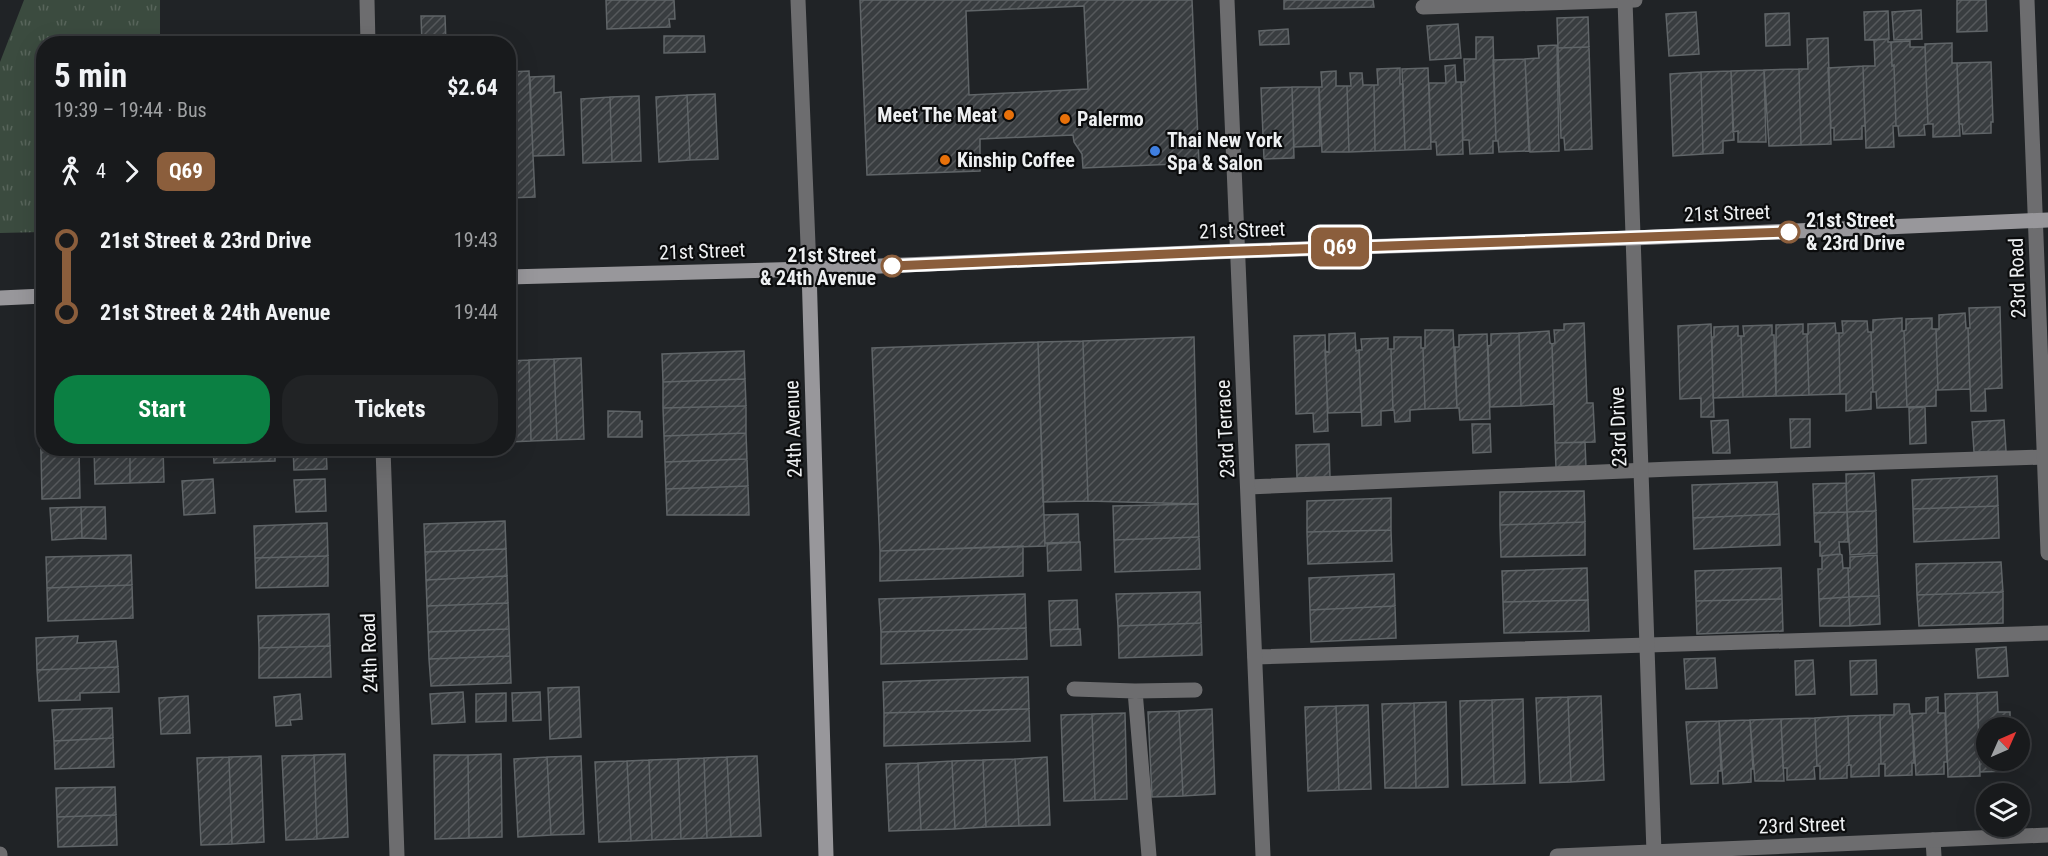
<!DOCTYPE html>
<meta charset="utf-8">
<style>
body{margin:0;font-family:"Roboto Condensed",sans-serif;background:#212325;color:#f1f3f6;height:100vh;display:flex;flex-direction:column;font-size:22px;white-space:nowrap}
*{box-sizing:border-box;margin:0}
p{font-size:20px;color:#9fa1a3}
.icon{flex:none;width:33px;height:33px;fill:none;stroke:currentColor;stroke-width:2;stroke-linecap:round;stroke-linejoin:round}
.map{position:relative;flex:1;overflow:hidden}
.drawer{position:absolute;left:36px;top:36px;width:480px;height:420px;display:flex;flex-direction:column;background:#181a1c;border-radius:24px;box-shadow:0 6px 24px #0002,0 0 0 2px #36383b}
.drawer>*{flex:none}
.badge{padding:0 12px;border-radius:9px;font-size:21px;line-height:39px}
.needle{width:39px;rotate:45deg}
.controls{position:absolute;left:1976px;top:717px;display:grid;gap:12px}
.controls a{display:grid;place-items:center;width:54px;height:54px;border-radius:50%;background:#181a1c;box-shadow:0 6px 24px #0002,0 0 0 2px #36383b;font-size:30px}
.map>.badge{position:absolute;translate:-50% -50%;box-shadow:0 0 0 3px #fff}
.legs{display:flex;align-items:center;gap:9px;height:66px;padding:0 18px;font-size:20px}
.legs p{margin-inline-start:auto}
.head{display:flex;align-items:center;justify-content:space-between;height:102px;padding:0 18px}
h1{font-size:33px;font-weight:700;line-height:45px}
.button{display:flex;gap:12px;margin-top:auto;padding:12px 18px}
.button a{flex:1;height:69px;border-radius:24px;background:#0b8043;color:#fff;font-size:24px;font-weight:700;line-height:69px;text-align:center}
.button a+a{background:#212325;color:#f1f3f6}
ul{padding:0 18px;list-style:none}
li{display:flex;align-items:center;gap:21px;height:72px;font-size:22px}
li i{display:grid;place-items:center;width:9px;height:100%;margin:0 8px;background:currentColor}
li i::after{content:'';width:15px;height:15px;margin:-8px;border:4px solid;border-radius:50%;background:#181a1c}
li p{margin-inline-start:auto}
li:first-child i{background:linear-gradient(#0000 50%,currentColor 0)}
li:last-child i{background:linear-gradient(currentColor 50%,#0000 0)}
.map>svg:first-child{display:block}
</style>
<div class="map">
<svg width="2048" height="856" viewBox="0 0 2048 856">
<defs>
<pattern id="park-tufts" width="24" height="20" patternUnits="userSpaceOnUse" patternTransform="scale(1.5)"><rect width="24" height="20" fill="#3b4b3f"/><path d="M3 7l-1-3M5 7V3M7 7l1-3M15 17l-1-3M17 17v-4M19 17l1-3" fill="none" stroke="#58655b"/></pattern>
<pattern id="building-hatch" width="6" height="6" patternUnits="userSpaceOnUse" patternTransform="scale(1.5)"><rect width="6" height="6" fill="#393d40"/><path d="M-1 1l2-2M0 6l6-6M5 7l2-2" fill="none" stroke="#56595c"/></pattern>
</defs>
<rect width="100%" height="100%" fill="#202326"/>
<!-- park -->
<path fill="url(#park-tufts)" d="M24 0H160V43L44 44 43 232 0 233V62Z"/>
<!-- building -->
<path fill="url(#building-hatch)" stroke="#606568" stroke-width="1.5" fill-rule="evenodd" d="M606 0H674L675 19H669L670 27 607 29Z
M860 0H1192L1199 163 1083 168 1082 154 1074 142 1073 135 980 139V171L867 175ZM1084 6 1088 89 969 95 966 11Z
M1284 0H1373L1374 7 1284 9Z
M1957 0H1986L1987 31 1957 32Z
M1921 10 1922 39 1894 40 1892 12Z
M1888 11 1889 39 1865 40 1864 12Z
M1696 12 1699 54 1669 56 1666 14Z
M1789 13 1790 45 1766 46 1765 14Z
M421 16H445L446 44H422Z
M1588 17 1589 47 1558 48 1557 18Z
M1458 24 1461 58 1430 60 1427 26Z
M1288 29 1289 44 1260 45 1259 31Z
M664 36H704L705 52 664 53Z
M1476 37H1493L1496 141H1493V153L1470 154 1469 140H1463L1461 82H1465L1464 59H1476Z
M1828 38 1831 144 1801 145 1799 69H1808L1807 39Z
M1888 39V42H1891L1892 66 1894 65 1896 126H1893L1894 147 1866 148 1863 66H1875L1874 40Z
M1910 41V47H1925L1928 124 1924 125 1925 135 1899 136 1898 126H1896L1894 65 1892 66 1891 42Z
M1952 43V63H1957L1960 136 1933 137V124H1928L1925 44Z
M1557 45 1559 151 1530 152 1525 59 1539 58 1538 46Z
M1589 47 1592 149 1565 150 1564 138H1561L1558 48Z
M1525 59 1529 151 1499 152 1498 141H1496L1493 60Z
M1991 62 1993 122H1991V133L1963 134 1962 124H1959L1957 63Z
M1455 65 1456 82H1461L1463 154 1437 155 1436 142H1431L1429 83H1446L1445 66Z
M1863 66 1865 126H1862V139L1834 140V128H1831L1828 68Z
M1400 68V84H1403L1405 150 1375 151 1374 85H1378L1377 69Z
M1428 68 1431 149 1405 150 1402 69Z
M1799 69 1801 145 1769 146 1764 70Z
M1764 70 1766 142H1738V131L1733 132 1731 71Z
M529 71 535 197 508 198V148L511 145 508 72Z
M1336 71V86H1347L1349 152H1322L1319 87H1322L1321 72Z
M1731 71 1734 140 1723 141V153L1703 154 1701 72Z
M1701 72 1703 154 1673 156 1670 74Z
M1350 73H1362L1363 85H1374L1375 151 1349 152 1347 86H1351Z
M554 76V93L561 92 564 155 533 156 530 77Z
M1292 87H1319L1320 146 1294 147Z
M1292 87 1294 158 1264 159 1261 88Z
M715 94 718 159 690 160 687 95Z
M687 95 690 160 659 162 656 97Z
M639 96 641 161 612 162 610 97Z
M610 97 612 162 583 163 581 99Z
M2000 307 2002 388 1985 389 1986 411H1971L1968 328H1970L1969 308Z
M1965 313 1966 328H1968L1970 389 1938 390 1936 329H1939V315Z
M1902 318V331H1904L1907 407 1877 408 1876 392H1873L1871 332H1873V320Z
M1932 318V329H1936L1938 390H1936V406L1907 407 1904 331 1906 330V319Z
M1842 321H1867L1868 332H1871L1873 392H1871V409L1846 411V394H1840L1839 333H1843Z
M1584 323 1587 403H1593L1595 442 1555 443 1552 344 1555 343 1554 330H1564V324Z
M1835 323 1836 333H1839L1840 394 1809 395 1807 334H1808V324Z
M1711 324 1714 417H1701V398L1680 399 1678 326Z
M1803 324V334H1807L1809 395 1776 396V325Z
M1772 325V335H1774L1776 396 1743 397 1741 336H1744L1743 326Z
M1738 326V336H1741L1743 397 1713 398 1712 337H1714V327Z
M1425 330H1453L1457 408 1425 409 1423 348H1425Z
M1549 331 1550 343 1552 344 1554 404 1521 406 1519 333Z
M1355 333 1356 351 1359 350 1361 412 1328 413 1325 351 1329 352V334Z
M1519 333 1521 406 1490 407 1488 346 1491 345V334Z
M1487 334 1490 419 1460 420 1459 408H1457L1455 347H1459V335Z
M1325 335 1328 431 1314 432 1313 413 1296 414 1294 336Z
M1194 337 1198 504 1088 501 1083 341Z
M1394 337H1421V348H1423L1425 409 1410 410V421L1395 422 1394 410H1393L1391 349H1394Z
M1388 338V349H1391L1393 410 1381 411V425L1362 426 1359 350H1362L1361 339Z
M1083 341 1088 501 1043 502 1038 342Z
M1038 342 1045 546 880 551 872 348Z
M744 351 745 379 663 382 662 354Z
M581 358 584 439 557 440 554 359Z
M554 359 557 440 531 441 529 360Z
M529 360 531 441 508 442V361Z
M745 379 746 406 663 408V382Z
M746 406V433L664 436 663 408Z
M1925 407 1926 443 1910 444 1909 408Z
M40 408H44V448H79L80 498 42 499Z
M608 411 640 412V421H642V437H608Z
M1790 419H1810V447L1791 448Z
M1728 420 1730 453H1713L1711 421Z
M2004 420 2006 451 1974 452 1972 422Z
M1472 424H1490L1491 452 1473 453Z
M746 433 747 459 665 462 664 436Z
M1585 442 1586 468H1556L1555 443Z
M1329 444 1330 477 1297 478 1296 445Z
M94 448H130V483L95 484Z
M130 448H163L164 482 130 483Z
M213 448H245V462L214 463Z
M245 448H275V461L245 462Z
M293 448H326L327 469 294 470Z
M747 459 748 486 666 489 665 462Z
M1874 473 1876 511 1847 512 1846 474Z
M1997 476 1998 506 1913 509 1912 480Z
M213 479 215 513 184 515 182 481Z
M325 479 326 511 296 512 294 480Z
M1777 482 1779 514 1693 518 1692 485Z
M1846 483 1847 512 1814 513 1813 484Z
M748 486 749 515H667L666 489Z
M1584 491 1585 522 1500 525V492Z
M1391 498V530L1307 532V501Z
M1198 504 1199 537 1114 540 1113 506Z
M1998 506 1999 538 1914 542 1913 509Z
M81 507H105L106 539 82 538Z
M81 507 82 538 52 540 50 508Z
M1876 511 1877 553 1850 555 1847 512Z
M1847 512 1848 542H1839L1840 554 1820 556V542H1815L1814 513Z
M1078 514 1079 542 1045 543 1044 515Z
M1779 514 1780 545 1694 549 1693 518Z
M505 521 506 549 425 552 424 524Z
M1585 522V555L1501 557 1500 525Z
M327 523 328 556 255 558 254 526Z
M1391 530 1392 561 1308 564 1307 532Z
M1199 537 1200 569 1115 572 1114 540Z
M1080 542 1081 570 1048 571 1047 544Z
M1023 546V576L880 581V551Z
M506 549 507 576 426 580 425 552Z
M1840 554 1842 555 1843 568H1848L1849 597 1819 599 1818 569H1822V556Z
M131 555 132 585 47 588 46 557Z
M1877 555 1879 596 1849 597 1848 568H1850V557Z
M328 556V586L256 588 255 558Z
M2001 562 2003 592 1917 595 1916 564Z
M1587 568 1588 600 1503 602 1502 571Z
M1781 568 1782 599 1696 601 1695 571Z
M1394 574 1395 606 1310 610 1309 578Z
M507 576 508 603 427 606 426 580Z
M132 585 133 618 48 621 47 588Z
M1200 592 1201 623 1118 626 1116 594Z
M2003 592V623L1919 626 1917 595Z
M1025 594 1026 628 881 632 879 599Z
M1879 596 1880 624 1850 626 1849 597Z
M1849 597 1850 626H1820L1819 599Z
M1782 599 1783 631 1697 634 1696 601Z
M1077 600 1078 629 1050 630 1049 601Z
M1588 600 1589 631 1504 633 1503 602Z
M508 603 509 629 428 632 427 606Z
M1395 606 1396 638 1311 642 1310 610Z
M329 614 330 646 259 648 258 616Z
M1201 623 1202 655 1119 658 1118 626Z
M1026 628 1027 659 881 664V632Z
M509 629 510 656 429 659 428 632Z
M1080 629 1081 645 1051 646 1050 630Z
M78 636 77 643 116 641 118 667 37 670 36 638Z
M330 646 331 677 259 678V648Z
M2006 647 2008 676 1978 678 1976 649Z
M510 656 511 683 431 686 429 659Z
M1715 658 1717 688 1686 689 1684 659Z
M1813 660 1815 694 1796 695 1795 661Z
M1876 660 1877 694 1851 695 1850 661Z
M118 667 119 692 80 693V700L39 701 37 670Z
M1028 677 1029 709 884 713 883 682Z
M579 687 581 737 550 739 548 688Z
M463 692 465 722 432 724 430 694Z
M540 692 541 720 513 721 512 693Z
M1997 692 1998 712H2010V728H1986V760H2009V771L1980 772 1977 693Z
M506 693V721L476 722V694Z
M1977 693 1980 776 1948 777 1945 694Z
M300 694 302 719 290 720 291 725 276 726 274 697Z
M188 696 190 733 161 734 159 698Z
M1601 696 1604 780 1571 782 1568 697Z
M1568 697 1571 782 1540 783 1536 698Z
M1938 697V713H1945L1947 762H1944V774L1916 775 1912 714 1926 713V698Z
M1523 699 1525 783 1494 784 1492 700Z
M1492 700 1494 784 1462 785 1460 701Z
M1446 702 1448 787 1416 788 1414 703Z
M1414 703 1416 788H1385L1382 704Z
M1894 704H1909L1910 714H1912L1914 763H1912V775L1885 776V764H1881L1880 715H1894Z
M1368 705 1371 789 1339 790 1336 706Z
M1336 706 1339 790 1308 791 1305 707Z
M112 708 113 738 54 741 52 710Z
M1029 709 1030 741 884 746V713Z
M1212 709 1215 794 1183 796 1179 711Z
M1179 711 1183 796 1152 797 1148 712Z
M1125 713 1127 799 1095 800 1092 714Z
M1092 714 1095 800 1064 801 1061 715Z
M1880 715 1881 764H1879V776L1851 777V765H1849L1848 716Z
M1848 716 1849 765 1847 766V778L1820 779V766H1817L1815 718Z
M1815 718 1817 766 1814 767 1815 779 1787 780V768H1783L1781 719Z
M1781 719 1784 781H1755L1750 720Z
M1750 720 1753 769H1751V782L1723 784 1719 721Z
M1719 721 1721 771H1718V783L1691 784 1686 722Z
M113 738 114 767 55 769 54 741Z
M345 754 348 837 317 839 314 755Z
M501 754 502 837 469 838 468 755Z
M314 755 317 839 286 840 282 756Z
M434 755H468L469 838 435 839Z
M261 756 264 842 232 844 229 757Z
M581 756 584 834 551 835 547 757Z
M757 756 761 836 731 837 727 757Z
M229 757 232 844 201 845 197 758Z
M547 757 551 835 518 837 514 759Z
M727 757 731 837 707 838 704 758Z
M1047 757 1050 825 1019 826 1015 759Z
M704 758 707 838 681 839 678 759Z
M678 759 681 839 652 840 649 760Z
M1015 759 1019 826 986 827 983 760Z
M649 760 652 840 631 841 627 761Z
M983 760 986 827 955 829 952 761Z
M627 761 631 841 599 842 595 762Z
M952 761 955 829 921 830 918 763Z
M918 763 921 830 889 831 886 764Z
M115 787 116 815 57 817 56 788Z
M116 815 117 845 58 847 57 817Z"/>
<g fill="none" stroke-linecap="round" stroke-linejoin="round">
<!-- lane -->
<path stroke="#6d6d6f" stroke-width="15" d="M1423 7 1635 0
M1248 487 1672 469 2045 457
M1255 657 2048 633
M1074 689 1135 691 1149 856
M1135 691 1195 690
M1933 840 1934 856"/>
<!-- street -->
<path stroke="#6d6d6f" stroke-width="15" d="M367 0 368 44
M798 0 809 269
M1227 0 1263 856
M1625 0 1654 853
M2027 0 2048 553
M383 448 397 856
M0 854V856
M1557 856 2048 835"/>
<!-- secondary -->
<path stroke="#98979b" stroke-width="15" d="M809 269 826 856
M508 277 809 269 1238 251 1633 238 2048 220
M0 298 44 296"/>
</g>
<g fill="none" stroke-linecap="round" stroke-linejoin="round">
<defs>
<path id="line-1" d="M892 266 1215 252 1789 232"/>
</defs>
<!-- line-1 casing -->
<use href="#line-1" stroke="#fff" stroke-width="14"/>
<!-- line-1 -->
<use href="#line-1" stroke="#8b5e3c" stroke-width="9"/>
</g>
<!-- markers -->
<g fill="#e8710a" stroke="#0b0c0d" stroke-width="2">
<circle cx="1009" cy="115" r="6"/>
<circle cx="1065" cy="119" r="6"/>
<circle cx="945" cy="160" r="6"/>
</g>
<circle fill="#3f7fe0" stroke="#0b0c0d" stroke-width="2" cx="1155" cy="151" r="6"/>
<g fill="#fff" stroke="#8b5e3c" stroke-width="3">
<circle cx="1789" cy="232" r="10"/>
<circle cx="892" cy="266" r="10"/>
</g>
<g text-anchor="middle" stroke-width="4.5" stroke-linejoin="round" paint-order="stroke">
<!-- poi labels -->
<g font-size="20" font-weight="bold" fill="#eef0f2" stroke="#0b0c0d" text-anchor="start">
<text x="997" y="122" text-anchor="end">Meet The Meat</text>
<text x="1077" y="126">Palermo</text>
<text x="1167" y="147">Thai New York<tspan x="1167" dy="23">Spa &amp; Salon</tspan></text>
<text x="957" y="167">Kinship Coffee</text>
</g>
<!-- street labels -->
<g font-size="20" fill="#eef0f2" stroke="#0b0c0d">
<text transform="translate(1727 213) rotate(-2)" y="7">21st Street</text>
<text transform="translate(1242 230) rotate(-2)" y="7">21st Street</text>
<text transform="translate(702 251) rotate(-2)" y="7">21st Street</text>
<text transform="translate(2017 278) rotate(-92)" y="7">23rd Road</text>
<text transform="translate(1618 427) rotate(-92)" y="7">23rd Drive</text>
<text transform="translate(793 429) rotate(-92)" y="7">24th Avenue</text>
<text transform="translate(1225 429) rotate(-93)" y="7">23rd Terrace</text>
<text transform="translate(369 653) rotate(-92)" y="7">24th Road</text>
<text transform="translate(1802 825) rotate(-2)" y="7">23rd Street</text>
</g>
<!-- stop labels -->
<g font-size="20" font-weight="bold" fill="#eef0f2" stroke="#0b0c0d" text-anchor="start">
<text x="1806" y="227">21st Street<tspan x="1806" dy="23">&amp; 23rd Drive</tspan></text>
<text x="876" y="262" text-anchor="end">21st Street<tspan x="876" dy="23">&amp; 24th Avenue</tspan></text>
</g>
</g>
</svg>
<div class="controls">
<a><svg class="needle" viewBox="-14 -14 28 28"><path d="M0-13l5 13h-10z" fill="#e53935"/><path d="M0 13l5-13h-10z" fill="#9fa1a3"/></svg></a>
<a><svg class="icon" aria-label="layers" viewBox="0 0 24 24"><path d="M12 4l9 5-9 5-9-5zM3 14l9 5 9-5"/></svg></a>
</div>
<b class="badge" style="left:1340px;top:247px;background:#8b5e3c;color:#fff">Q69</b>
<section class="drawer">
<div class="head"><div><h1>5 min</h1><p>19:39 – 19:44 · Bus</p></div><b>$2.64</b></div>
<div class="legs"><svg class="icon" aria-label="walk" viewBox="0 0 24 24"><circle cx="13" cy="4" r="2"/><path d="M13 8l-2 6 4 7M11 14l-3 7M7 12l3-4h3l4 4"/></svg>4<svg class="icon" aria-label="forward" viewBox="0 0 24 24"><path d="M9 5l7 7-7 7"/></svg><b class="badge" style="background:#8b5e3c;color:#fff">Q69</b></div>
<ul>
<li><i style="color:#8b5e3c"></i><b>21st Street &amp; 23rd Drive</b><p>19:43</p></li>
<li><i style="color:#8b5e3c"></i><b>21st Street &amp; 24th Avenue</b><p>19:44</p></li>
</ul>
<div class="button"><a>Start</a><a>Tickets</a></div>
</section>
</div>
